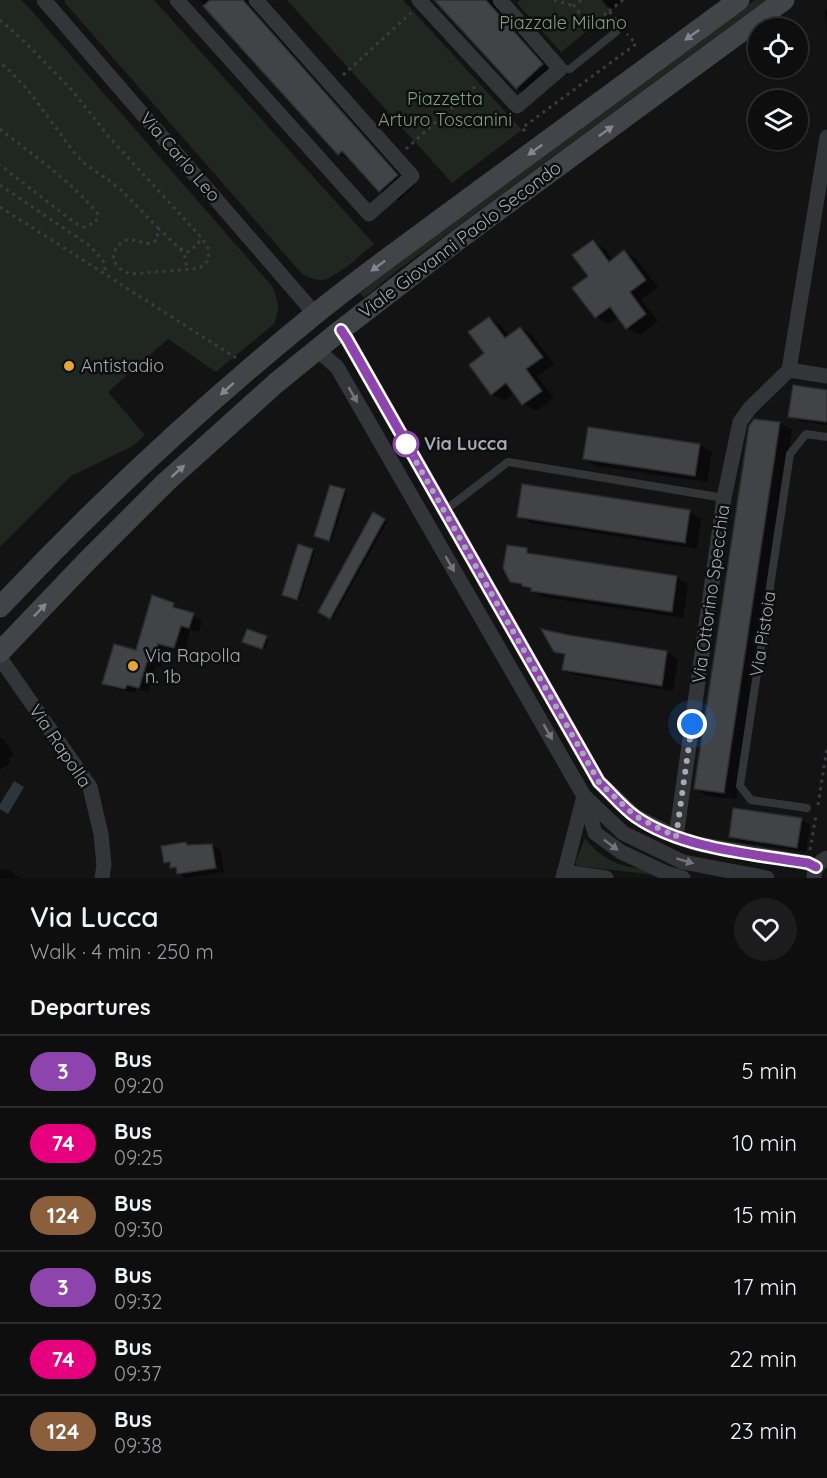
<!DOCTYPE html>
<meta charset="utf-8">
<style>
body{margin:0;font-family:Quicksand,sans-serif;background:#1c1c1d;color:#f1f3f6;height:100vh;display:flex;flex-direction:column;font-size:22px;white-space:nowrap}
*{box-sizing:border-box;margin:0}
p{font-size:20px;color:#9b9c9e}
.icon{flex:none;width:33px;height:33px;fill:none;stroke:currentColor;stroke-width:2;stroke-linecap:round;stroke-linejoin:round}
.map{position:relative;height:878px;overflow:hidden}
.panel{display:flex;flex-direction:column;background:#0e0e0f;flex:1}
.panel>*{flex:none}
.badge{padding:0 12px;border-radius:20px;font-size:21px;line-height:39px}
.buttons{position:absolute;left:748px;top:18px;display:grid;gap:12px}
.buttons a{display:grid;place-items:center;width:60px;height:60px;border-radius:50%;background:#0e0e0f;box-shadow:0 2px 4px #0004,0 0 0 2px #2e2e2f;font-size:30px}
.you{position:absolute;width:30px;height:30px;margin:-15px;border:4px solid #fff;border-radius:50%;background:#1a73e8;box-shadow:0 0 0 9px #1a73e833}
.map>.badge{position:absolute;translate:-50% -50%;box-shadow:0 0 0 3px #fff}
h2{padding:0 30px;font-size:22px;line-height:54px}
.round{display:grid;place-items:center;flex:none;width:63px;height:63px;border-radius:32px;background:#1c1c1d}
.overview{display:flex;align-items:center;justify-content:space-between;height:102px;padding:0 30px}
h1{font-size:28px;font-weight:600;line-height:45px}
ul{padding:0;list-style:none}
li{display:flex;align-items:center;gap:18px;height:72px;padding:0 30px;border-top:2px solid #2e2e2f}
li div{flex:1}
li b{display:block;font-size:22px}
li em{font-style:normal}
li .badge{min-width:66px;font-weight:700;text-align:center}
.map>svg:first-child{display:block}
</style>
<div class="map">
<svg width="827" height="878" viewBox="0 0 827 878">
<rect width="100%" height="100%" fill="#131314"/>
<!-- green -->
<path fill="#1f2720" d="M0 0H21L32 11 272 286C279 302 280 308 274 324L216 372 168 339 108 392 145 435 133 446 71 476 1 546H0Z
M65 0H154L374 244C363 253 335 279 322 280 315 280 309 277 303 275L65 3Z
M287 0H403L522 130 452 183Z
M520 0H601L611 12 561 52 517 3Z
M755 0H766L394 273 364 298 360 293 390 269Z
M585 838C606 865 624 866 656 872V875L577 866 575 863Z"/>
<!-- water -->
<path fill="#2d363c" d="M14 781 24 787 8 814 0 809V804Z"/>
<!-- shadow -->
<path fill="#0007" d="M200 0H249L415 186 398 201 380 191 354 162 339 154Z
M436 0H492L560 75 534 98 516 88Z
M603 0H622L612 9Z
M825 11H827V36V35Z
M593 242 605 249 613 260 624 252 636 259 658 287 641 300 658 321 640 335 627 328 619 316 608 324 596 317 590 277Z
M489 318 501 325 509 337 520 328 532 335 554 364 537 376 554 398 536 411 524 404 515 392 504 401 492 394 486 353Z
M827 391V425L799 421 790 416Z
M755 421 780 423 792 430 736 799 707 796 695 789Z
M700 445 712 452 707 482 596 466 584 459Z
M331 486 347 492 332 541 318 537Z
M689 512 701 519 697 549 531 523 519 516Z
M374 514 387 522 333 619 320 612Z
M312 550 315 551 299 600 286 596Z
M527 550 537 556 677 577 688 584 683 618 544 597 511 581Z
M173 604 182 610V611L193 615 202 620 199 632 190 630 184 652 167 648 161 667 156 666 148 692 136 689 135 693 113 688 104 683 137 652Z
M266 638 268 639 265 649 246 642Z
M556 651 667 652 678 659 673 691 575 675 564 669 566 657Z
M0 738 4 740 14 755 8 759 11 763 2 769H0Z
M801 820 810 825 806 852 740 842 731 837Z
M186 844 191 847 212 845 221 850 224 872 187 878 178 873V870L165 862Z
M0 868 4 870 7 869 15 874 16 877 18 876 21 878H0Z"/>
<!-- building -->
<path fill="#424347" stroke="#2d2d30" stroke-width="1.5" d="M210 0H243L398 175 379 192 342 151 338 155 203 6Z
M434 0H486L543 64 516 89Z
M593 240 609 262 624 250 646 280 630 292 646 314 626 329 610 307 595 318 572 288 588 276 572 255Z
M489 317 505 338 520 327 543 357 526 369 542 391 522 405 506 383 491 395 469 365 484 353 468 332Z
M793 385 827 390V422L788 417Z
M754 419 780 422 724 793 694 789 749 426Z
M588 427 700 444 695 476 583 459Z
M522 484 690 510 685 543 517 517Z
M330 485 345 489 329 541 314 536Z
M373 512 385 519 330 619 318 612Z
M298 544 313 549 297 600 282 595Z
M507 545 527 548V553L677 576 672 612 531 591V588L522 586V584L510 582 503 568Z
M152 595 174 603 173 607 194 613 189 628 181 626 174 648 158 644 152 663 147 662 139 688 127 685 125 689 102 684 114 644 136 650Z
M247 629 267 636 262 649 242 642Z
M541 629 568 635 667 651 662 686 562 670 565 654 554 652Z
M733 808 802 818 797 848 729 837Z
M186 842 187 845 212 844 216 868 177 874 176 867 170 868V862L164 863 161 846Z"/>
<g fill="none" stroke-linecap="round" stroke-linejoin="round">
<!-- path -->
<path stroke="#3a3c40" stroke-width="3" stroke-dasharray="3 4.5" stroke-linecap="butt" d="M554 0 574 6
M581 0 574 6 590 26 609 11 618 22
M609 11 623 0
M0 20 27 44 71 89 109 137 201 237 208 248 209 258 204 266 194 269 130 274 120 269 114 262 113 253C125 234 130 240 150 244L157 240 158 228 122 191 107 179 86 165 73 151 28 90 6 67 0 64
M343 75 411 13
M0 129C34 156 71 181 98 214L96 222 84 227 75 223 0 165
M525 131 522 128 636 44 627 34
M406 149 477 85
M0 185 90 246 104 262 106 274
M0 207 236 358
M158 228 179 248 187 252 198 245 200 238
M180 249 185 257 187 270
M818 805 827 748
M810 850 816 815"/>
<!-- service -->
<path stroke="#343539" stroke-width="8" d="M560 69H570L616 32
M444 511 508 462 724 498
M807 808 751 800 740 786 790 454 806 434 827 437"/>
<!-- minor -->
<path stroke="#343539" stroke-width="15" d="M44 0 315 314
M177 0 369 214 412 176 256 0
M419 0 517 106 560 69 500 0
M827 137 789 370 827 376
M341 330 347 339 599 782 635 816 676 837 697 844 808 863 816 867
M317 350 337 367 584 796 623 833 683 862 767 878
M0 658 90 787 101 834 104 865 102 878
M585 799 595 833 621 852 666 873 683 878
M676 837 724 498 740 422 750 408 789 370
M564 872 606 878
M563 878 584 796
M814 878C814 868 819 862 827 858"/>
<!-- secondary -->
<path stroke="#424449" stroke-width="21" d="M0 607C98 503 203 405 314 315 367 272 424 232 479 191 566 127 652 64 739 0
M0 652 85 563 166 482 276 383 341 330 459 239 784 0"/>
</g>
<!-- one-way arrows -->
<defs><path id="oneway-solid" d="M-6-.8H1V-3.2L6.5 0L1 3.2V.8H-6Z" transform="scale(1.5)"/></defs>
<g fill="#82868f">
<use href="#oneway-solid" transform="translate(692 35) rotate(144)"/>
<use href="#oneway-solid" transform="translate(606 131) rotate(-36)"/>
<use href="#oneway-solid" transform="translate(535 150) rotate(144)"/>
<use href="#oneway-solid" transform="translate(378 266) rotate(143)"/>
<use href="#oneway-solid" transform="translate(227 389) rotate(138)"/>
<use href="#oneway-solid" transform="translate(178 471) rotate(-42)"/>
<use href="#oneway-solid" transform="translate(40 610) rotate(-46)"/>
</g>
<g fill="#72757d">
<use href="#oneway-solid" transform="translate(353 395) rotate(60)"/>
<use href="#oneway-solid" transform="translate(450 564) rotate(60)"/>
<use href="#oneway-solid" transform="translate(548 732) rotate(60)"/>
<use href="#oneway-solid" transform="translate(611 845) rotate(37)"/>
<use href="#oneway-solid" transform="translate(685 861) rotate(17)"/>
</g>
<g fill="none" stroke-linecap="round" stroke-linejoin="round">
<defs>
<path id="line" d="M341 330 347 339 599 782C611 793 623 808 636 817 682 849 754 854 808 863L816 867"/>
</defs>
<!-- line casing -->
<use href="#line" stroke="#fff" stroke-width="14"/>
<!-- line -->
<use href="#line" stroke="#8e44ad" stroke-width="9"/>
<!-- walk -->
<path stroke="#a5aab4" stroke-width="6" stroke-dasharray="0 10.8" d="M406 444 599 782 635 816 676 837 692 724"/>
</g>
<!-- markers -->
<g fill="#e4a53b" stroke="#0e0e0f" stroke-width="2">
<circle cx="69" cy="366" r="6"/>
<circle cx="133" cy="666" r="6"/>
</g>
<circle fill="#fff" stroke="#8e44ad" stroke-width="3" cx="406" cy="444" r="12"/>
<g text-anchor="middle" stroke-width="5" stroke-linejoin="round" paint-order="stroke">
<!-- park labels -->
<g font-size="18" fill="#7e9e7e" stroke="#0e0e0f">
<text x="563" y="29">Piazzale Milano</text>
<text x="445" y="105">Piazzetta<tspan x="445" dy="21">Arturo Toscanini</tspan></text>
</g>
<!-- street labels -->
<g font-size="18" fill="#a5aab4" stroke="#0e0e0f">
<text transform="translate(180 157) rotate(49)" y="6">Via Carlo Leo</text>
<text transform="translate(460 240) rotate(-37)" y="6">Viale Giovanni Paolo Secondo</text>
<text transform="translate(711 594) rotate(-82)" y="6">Via Ottorino Specchia</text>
<text transform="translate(763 634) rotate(-81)" y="6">Via Pistoia</text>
<text transform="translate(60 746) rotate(56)" y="6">Via Rapolla</text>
</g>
<!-- poi labels -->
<g font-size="18" fill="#a5aab4" stroke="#0e0e0f" text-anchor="start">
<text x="81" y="372">Antistadio</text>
<text x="145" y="662">Via Rapolla<tspan x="145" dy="21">n. 1b</tspan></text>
</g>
<!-- stop labels -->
<g font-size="18" font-weight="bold" fill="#a5aab4" stroke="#0e0e0f" text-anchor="start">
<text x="424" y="450">Via Lucca</text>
</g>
</g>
</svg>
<div class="buttons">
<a><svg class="icon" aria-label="locate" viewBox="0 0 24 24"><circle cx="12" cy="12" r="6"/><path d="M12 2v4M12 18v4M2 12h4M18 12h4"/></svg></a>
<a><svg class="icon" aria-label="layers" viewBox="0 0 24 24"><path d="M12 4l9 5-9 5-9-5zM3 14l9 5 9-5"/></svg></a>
</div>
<div class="you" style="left:692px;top:724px"></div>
</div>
<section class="panel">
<div class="overview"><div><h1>Via Lucca</h1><p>Walk · 4 min · 250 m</p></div><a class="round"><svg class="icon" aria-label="heart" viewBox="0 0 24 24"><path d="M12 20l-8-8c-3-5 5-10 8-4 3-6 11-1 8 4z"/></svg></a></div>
<h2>Departures</h2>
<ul>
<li><span class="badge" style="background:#8e44ad;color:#fff">3</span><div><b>Bus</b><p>09:20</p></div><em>5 min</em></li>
<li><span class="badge" style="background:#e6007e;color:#fff">74</span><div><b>Bus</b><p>09:25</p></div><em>10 min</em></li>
<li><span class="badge" style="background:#8b5e3c;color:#fff">124</span><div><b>Bus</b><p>09:30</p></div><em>15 min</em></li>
<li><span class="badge" style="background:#8e44ad;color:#fff">3</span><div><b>Bus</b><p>09:32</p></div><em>17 min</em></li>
<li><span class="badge" style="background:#e6007e;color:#fff">74</span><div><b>Bus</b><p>09:37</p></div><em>22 min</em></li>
<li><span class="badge" style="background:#8b5e3c;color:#fff">124</span><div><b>Bus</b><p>09:38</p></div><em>23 min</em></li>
</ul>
</section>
